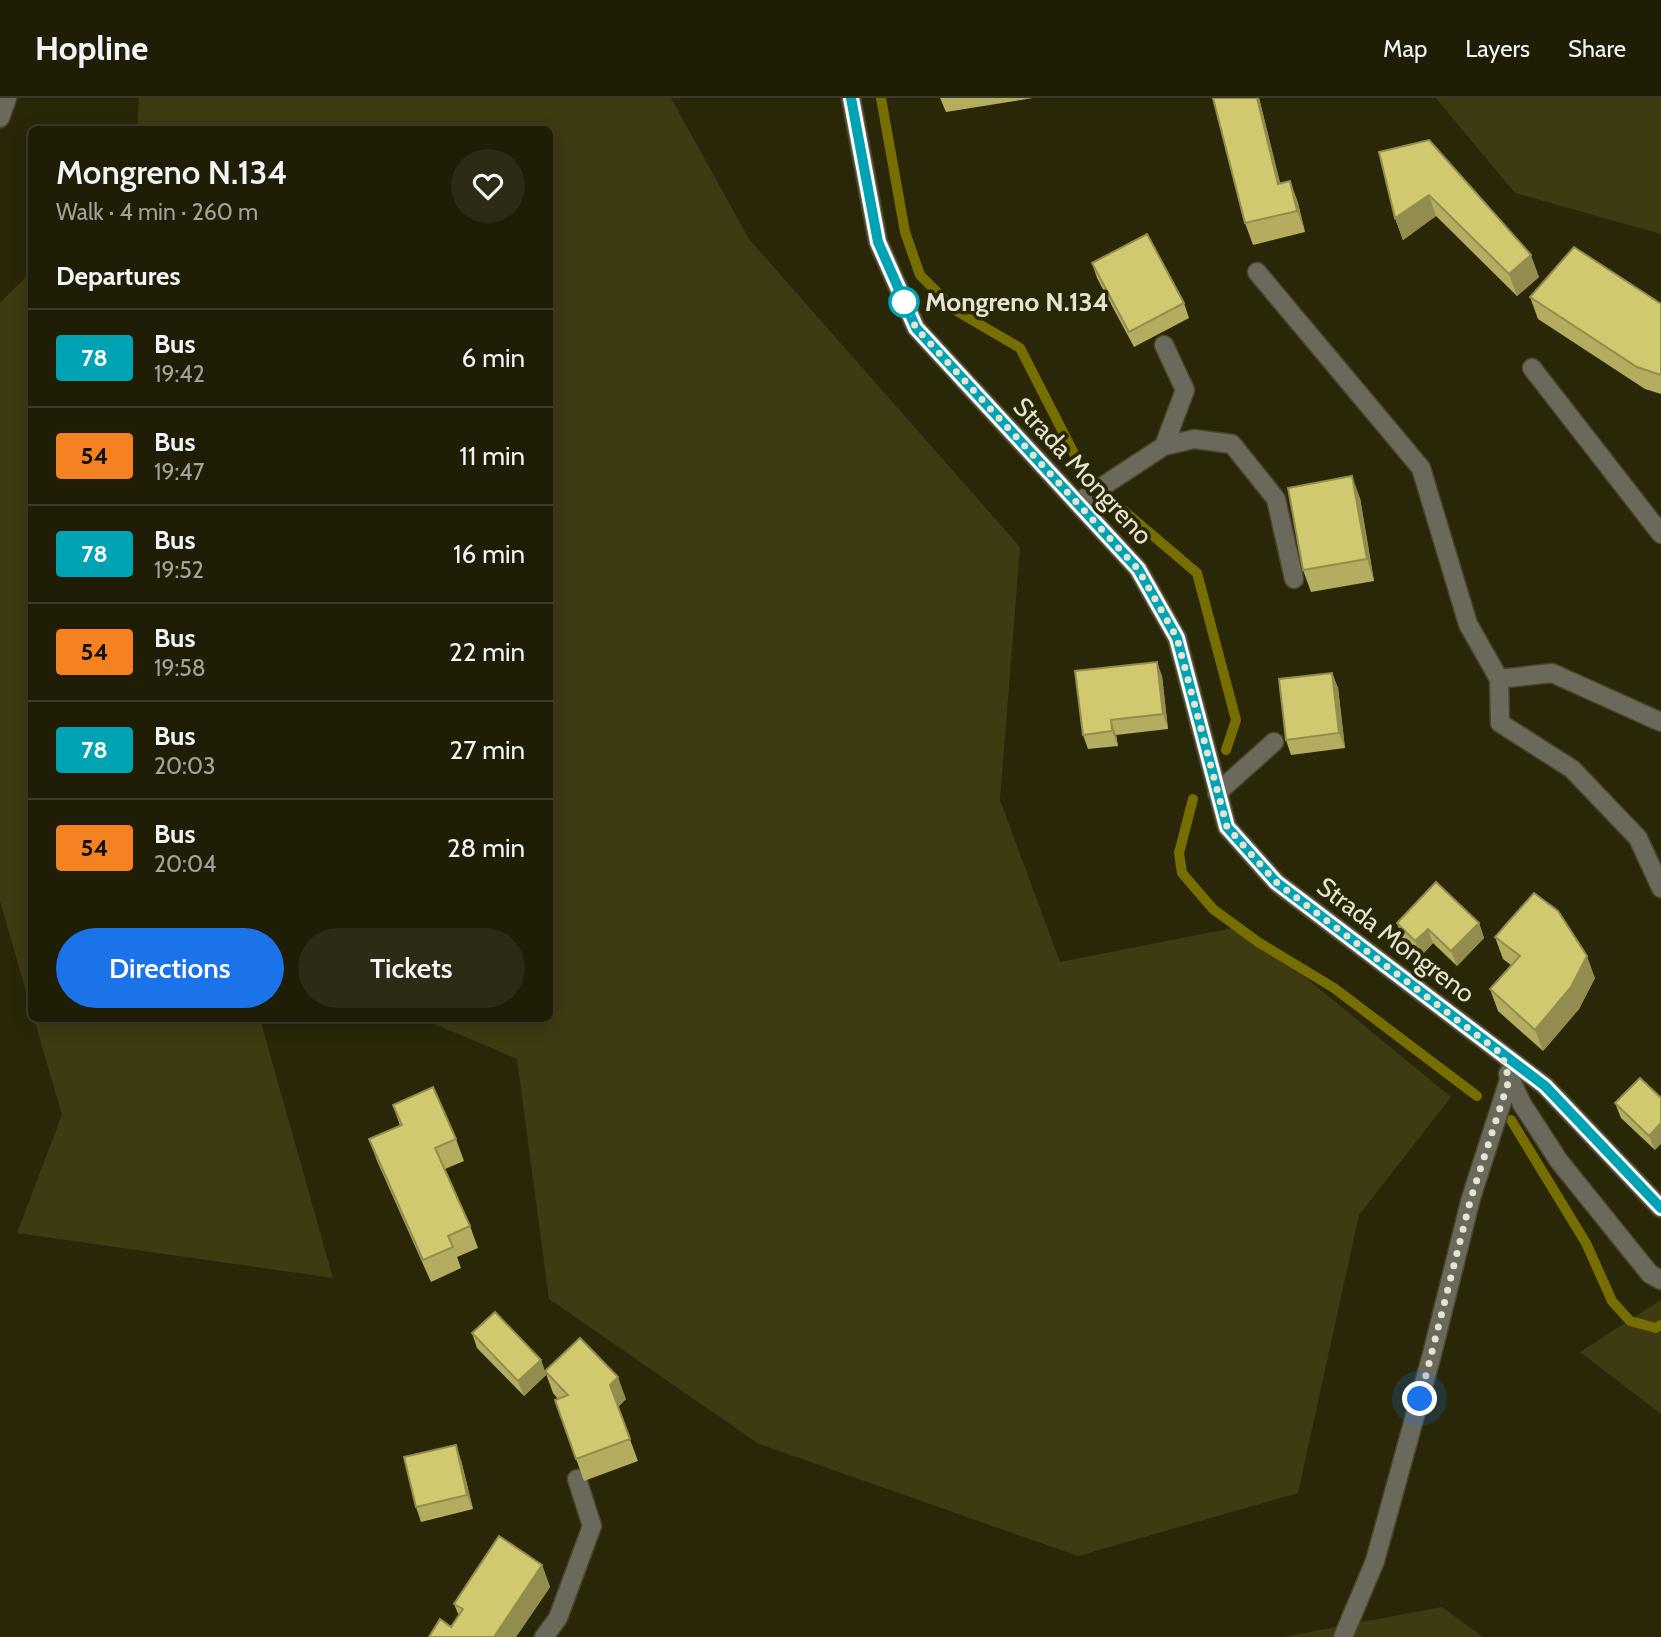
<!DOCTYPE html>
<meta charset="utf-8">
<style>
body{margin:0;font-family:Cabin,sans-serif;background:#2d2a15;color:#f1f3f6;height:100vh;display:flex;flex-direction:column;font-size:26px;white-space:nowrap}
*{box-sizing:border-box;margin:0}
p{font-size:23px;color:#a2a29b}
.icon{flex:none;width:38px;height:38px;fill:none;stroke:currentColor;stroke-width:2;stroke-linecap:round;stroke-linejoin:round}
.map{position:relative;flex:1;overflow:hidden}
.panel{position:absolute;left:28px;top:28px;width:525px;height:896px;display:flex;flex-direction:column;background:#201d07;border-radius:10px;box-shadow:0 4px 18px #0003,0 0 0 2px #3d3b28}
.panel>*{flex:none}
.badge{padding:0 14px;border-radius:5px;font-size:24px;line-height:46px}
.you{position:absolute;width:35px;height:35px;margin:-18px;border:5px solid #fff;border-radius:50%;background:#1a73e8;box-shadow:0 0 0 10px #1a73e833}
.map>.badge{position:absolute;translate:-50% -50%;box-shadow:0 0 0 4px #fff}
h2{padding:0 28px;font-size:26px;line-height:63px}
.round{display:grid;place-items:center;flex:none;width:74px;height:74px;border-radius:37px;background:#2d2a15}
.head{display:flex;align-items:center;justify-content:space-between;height:119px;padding:0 28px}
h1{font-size:33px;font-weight:600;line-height:52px}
.cta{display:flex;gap:14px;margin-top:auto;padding:14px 28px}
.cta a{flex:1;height:80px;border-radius:42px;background:#1a73e8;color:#fff;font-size:28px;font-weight:600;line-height:80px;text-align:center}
.cta a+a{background:#2d2a15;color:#f1f3f6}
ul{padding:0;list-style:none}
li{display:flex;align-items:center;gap:21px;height:98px;padding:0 28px;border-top:2px solid #3d3b28}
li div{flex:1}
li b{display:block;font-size:26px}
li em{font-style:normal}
li .badge{min-width:77px;font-weight:700;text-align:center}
header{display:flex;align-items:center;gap:42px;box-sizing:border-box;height:98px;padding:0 35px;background:#201d07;border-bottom:2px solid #3d3b28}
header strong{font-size:33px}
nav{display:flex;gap:38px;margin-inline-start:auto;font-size:24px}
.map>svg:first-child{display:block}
</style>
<header>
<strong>Hopline</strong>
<nav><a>Map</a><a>Layers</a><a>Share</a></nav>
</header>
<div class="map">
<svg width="1661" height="1539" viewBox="0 0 1661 1539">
<rect width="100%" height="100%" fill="#2a2709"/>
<!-- green -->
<path fill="#3e3b13" d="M139 0H671L749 141 1020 449 1000 702 1060 864 1243 828 1451 999 1359 1117 1298 1395 1078 1458 759 1346 549 1201 517 961 423 921 550 920V32L137 31Z
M1436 0H1661V136L1515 95Z
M31 174V911L0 803V205Z
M34 921H260L333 1180 17 1135 62 1017Z
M1661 1202V1316L1580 1254Z
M1442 1509 1483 1539H1283Z"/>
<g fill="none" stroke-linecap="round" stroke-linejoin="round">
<!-- stream -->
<path stroke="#776e01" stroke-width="10" d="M881 0 905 134 920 177 955 212 1020 250 1085 377
M1104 396 1197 475 1236 622 1226 652
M1193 701 1179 755 1182 775 1213 811 1258 844 1334 890 1477 998
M1511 1022 1586 1145 1612 1203 1630 1223 1656 1230 1661 1227"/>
<defs>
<path id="minor" d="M851 0 878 144 916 230 1138 471 1177 540 1227 729 1276 784 1545 988 1661 1110
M0 20 7 0
M1257 174 1421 370 1468 526 1499 581
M1164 247 1185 292 1164 348
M1532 270 1661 436
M1077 405 1164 348 1194 341 1232 346 1276 401 1294 481
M1661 624 1552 575 1499 581 1500 625 1572 671 1638 740 1661 790
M1217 695 1274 644
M1508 976 1522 1006 1559 1063 1650 1176 1661 1182
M544 1539 558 1520 592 1428 577 1381
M1343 1539 1375 1463 1432 1256 1471 1100 1509 982"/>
</defs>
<!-- minor casing -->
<use href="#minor" stroke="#484529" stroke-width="21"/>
<!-- minor -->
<use href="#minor" stroke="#6a695b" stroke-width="18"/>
</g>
<!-- wall -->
<path fill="#b4ad60" d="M940 0H1033L946 14Z
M1259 0 1280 86 1290 83 1298 105 1305 134 1253 147 1245 125Z
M1379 54 1539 179 1517 198 1436 118 1403 142 1395 120Z
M1092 165 1184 205 1189 220 1134 249 1097 180Z
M1530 199 1661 206V296L1645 291 1538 221Z
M1360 400 1374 483 1311 494 1303 472Z
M1332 575 1338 590 1345 650 1291 657 1286 642Z
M1162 578 1168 631 1116 637 1118 648 1088 651 1083 637Z
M1397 825H1479L1484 840 1457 868 1433 845 1421 858 1402 840Z
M1495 839 1595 880 1579 911 1543 953 1498 913 1490 891 1511 867 1503 861Z
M1661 1000 1655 1052 1621 1020 1615 1005Z
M393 1007 456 1041 464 1063 445 1071 470 1128 478 1150 457 1159 461 1170 431 1184 377 1063 369 1041 400 1028Z
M472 1235 541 1262 546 1277 524 1298 477 1250Z
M545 1273 626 1301 618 1309 638 1363 584 1383 555 1302 558 1301 553 1295Z
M461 1362 473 1411 421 1424 416 1409Z
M542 1467 550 1489 516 1539H429L451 1529 459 1518 454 1506Z"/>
<!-- shaded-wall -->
<path fill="#928d4e" d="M1257 0H1259L1286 108 1278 86Z
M1290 83 1298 105 1305 134 1297 113Z
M1429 97 1436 118 1403 142 1395 120Z
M1531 157 1539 179 1517 198 1509 176Z
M1352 378 1360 400 1374 483 1367 461Z
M1157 564 1162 578 1168 631 1163 616Z
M1332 575 1338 590 1345 650 1339 635Z
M1111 622 1116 637 1118 648 1112 633Z
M1479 825 1484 840 1457 868 1451 853Z
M1428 831 1433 845 1421 858 1415 843Z
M1587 858 1595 880 1579 911 1543 953 1535 932Z
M1661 1025V1046L1655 1052 1649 1038Z
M541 1262 546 1277 524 1298 518 1283Z
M618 1279 626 1301 618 1309 610 1287Z
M456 1347 461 1362 473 1411 467 1397Z
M542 1467 550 1489 516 1539H494Z"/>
<!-- building -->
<path fill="#d1c970" stroke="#928d4e" stroke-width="2" d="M1213 0H1257L1278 86 1290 83 1297 113 1245 125Z
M1429 42 1531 157 1509 176 1429 97 1395 120 1379 54Z
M1147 136 1184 205 1129 234 1092 165Z
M1574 149 1661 206V277L1637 269 1530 199Z
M1352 378 1367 461 1303 472 1288 390Z
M1157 564 1163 616 1111 622 1112 633 1083 637 1075 573Z
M1332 575 1339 635 1286 642 1279 581Z
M1436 784 1479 825 1451 853 1428 831 1415 843 1397 825Z
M1534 795 1558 813 1587 858 1571 889 1535 932 1490 891 1520 858 1495 839Z
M1640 980 1661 1000V1025L1649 1038 1615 1005Z
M433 989 456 1041 435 1050 470 1128 448 1138 453 1149 423 1162 369 1041 402 1027 393 1007Z
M495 1214 541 1262 518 1283 472 1235Z
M580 1240 618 1279 610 1287 630 1341 576 1361 555 1302 568 1297 545 1273Z
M456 1347 467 1397 416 1409 404 1359Z
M499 1438 542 1467 494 1539H429L440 1521 451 1529 463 1511 454 1506Z"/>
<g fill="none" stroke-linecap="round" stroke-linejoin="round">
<defs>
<path id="line" d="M851 0 878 144 916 230 1138 471 1177 540 1227 729 1276 784 1545 988 1661 1110"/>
</defs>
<!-- line casing -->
<use href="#line" stroke="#fff" stroke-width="16"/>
<!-- line -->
<use href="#line" stroke="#00a3b4" stroke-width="10"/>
<!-- walk -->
<path stroke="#e5e4d2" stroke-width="7" stroke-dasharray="0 12.6" d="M904 204 916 230 1138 471 1177 540 1227 729 1276 784 1502 956 1509 982 1471 1100 1420 1301"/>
</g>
<!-- markers -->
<circle fill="#fff" stroke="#00a3b4" stroke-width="3.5" cx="904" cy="204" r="14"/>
<g text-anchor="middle" stroke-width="7" stroke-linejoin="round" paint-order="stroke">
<!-- stop labels -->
<g font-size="26" font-weight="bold" fill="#e5e4d2" stroke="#2a2709" text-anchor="start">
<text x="925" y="213">Mongreno N.134</text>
</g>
<!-- street labels -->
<g font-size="26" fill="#e5e4d2" stroke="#2a2709">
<text transform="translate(1083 373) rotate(47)" y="9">Strada Mongreno</text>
<text transform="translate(1396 842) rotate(37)" y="9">Strada Mongreno</text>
</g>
</g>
</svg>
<div class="you" style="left:1420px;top:1301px"></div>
<section class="panel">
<div class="head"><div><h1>Mongreno N.134</h1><p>Walk · 4 min · 260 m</p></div><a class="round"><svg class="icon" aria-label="heart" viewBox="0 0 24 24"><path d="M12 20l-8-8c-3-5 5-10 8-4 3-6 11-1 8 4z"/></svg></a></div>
<h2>Departures</h2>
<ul>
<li><span class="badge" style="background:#00a3b4;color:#fff">78</span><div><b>Bus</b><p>19:42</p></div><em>6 min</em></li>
<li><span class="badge" style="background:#f58220;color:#111">54</span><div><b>Bus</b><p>19:47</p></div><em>11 min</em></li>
<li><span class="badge" style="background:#00a3b4;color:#fff">78</span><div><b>Bus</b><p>19:52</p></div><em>16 min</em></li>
<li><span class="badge" style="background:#f58220;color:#111">54</span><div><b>Bus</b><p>19:58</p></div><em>22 min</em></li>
<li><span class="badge" style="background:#00a3b4;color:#fff">78</span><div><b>Bus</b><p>20:03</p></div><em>27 min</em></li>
<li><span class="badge" style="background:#f58220;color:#111">54</span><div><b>Bus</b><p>20:04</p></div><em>28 min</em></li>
</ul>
<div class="cta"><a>Directions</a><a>Tickets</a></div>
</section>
</div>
